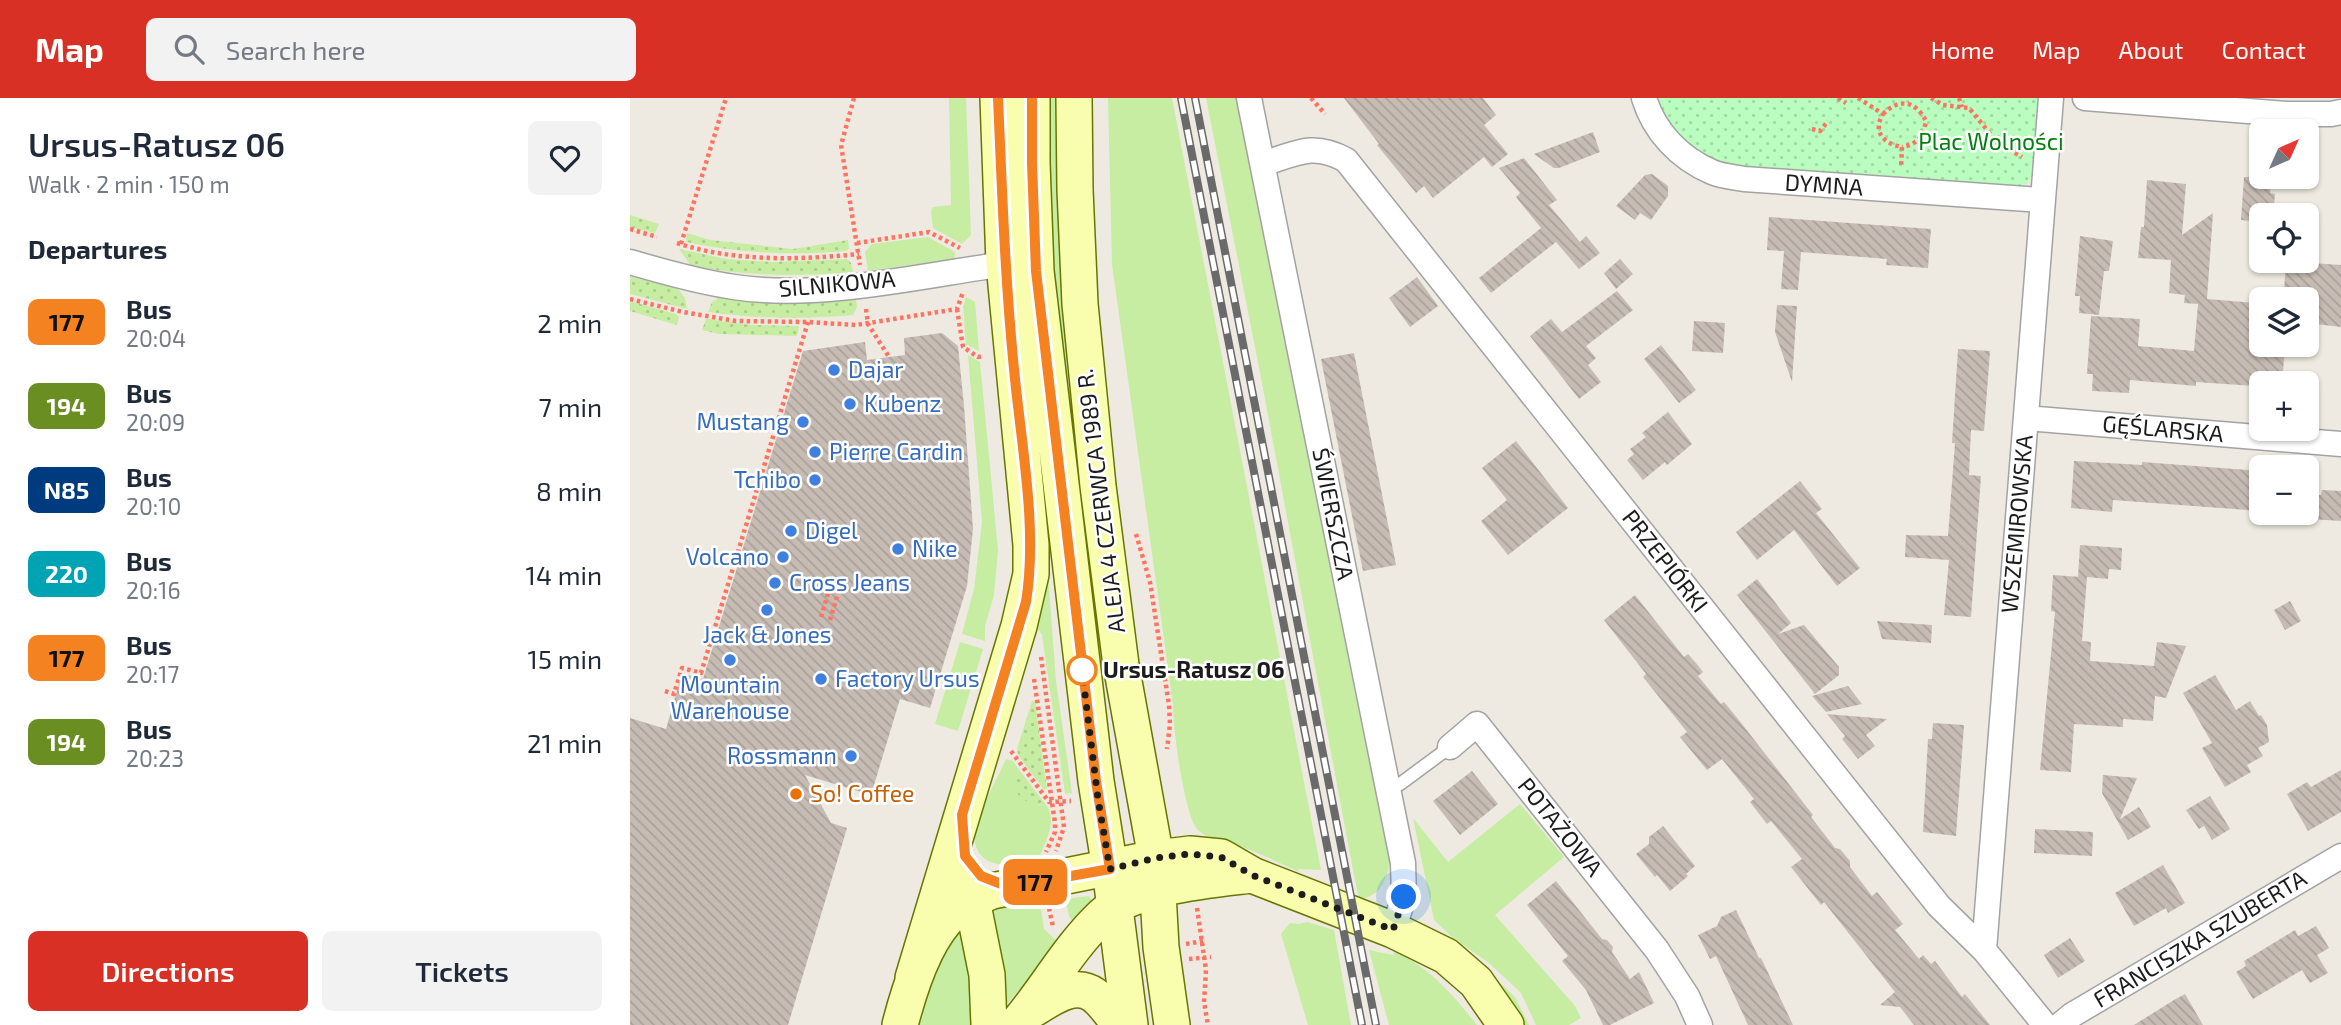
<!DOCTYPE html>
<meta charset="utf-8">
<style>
body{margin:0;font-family:"Exo 2",sans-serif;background:#f2f2f3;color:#1f2937;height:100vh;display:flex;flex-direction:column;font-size:26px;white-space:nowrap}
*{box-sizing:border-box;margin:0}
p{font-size:23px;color:#747a83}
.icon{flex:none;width:38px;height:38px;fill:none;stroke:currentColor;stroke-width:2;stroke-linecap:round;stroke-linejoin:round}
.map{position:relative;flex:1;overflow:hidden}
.sheet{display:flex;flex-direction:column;background:#fff;width:630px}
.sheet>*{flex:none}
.badge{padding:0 14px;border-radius:10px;font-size:24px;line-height:46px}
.needle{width:46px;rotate:45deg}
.controls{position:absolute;left:1619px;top:21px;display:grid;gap:14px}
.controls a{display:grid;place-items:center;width:70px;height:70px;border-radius:10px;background:#fff;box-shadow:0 2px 5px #0004;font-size:35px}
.you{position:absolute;width:35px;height:35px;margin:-18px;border:5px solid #fff;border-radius:50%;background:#1a73e8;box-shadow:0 0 0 10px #1a73e833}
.map>.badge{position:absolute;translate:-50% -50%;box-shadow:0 0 0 4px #fff}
h2{padding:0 28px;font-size:26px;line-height:63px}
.round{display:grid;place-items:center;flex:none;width:74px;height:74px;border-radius:10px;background:#f2f2f3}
.overview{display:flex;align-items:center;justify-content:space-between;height:119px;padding:0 28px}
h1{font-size:33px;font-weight:600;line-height:52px}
.primary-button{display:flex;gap:14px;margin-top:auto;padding:14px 28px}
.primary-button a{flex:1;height:80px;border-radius:10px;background:#d93025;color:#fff;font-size:28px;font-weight:600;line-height:80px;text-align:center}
.primary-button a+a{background:#f2f2f3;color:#1f2937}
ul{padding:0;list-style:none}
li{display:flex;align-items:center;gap:21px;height:84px;padding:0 28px}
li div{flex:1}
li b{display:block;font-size:26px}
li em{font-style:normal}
li .badge{min-width:77px;font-weight:700;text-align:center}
header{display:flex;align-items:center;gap:42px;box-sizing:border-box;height:98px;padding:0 35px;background:#d93025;color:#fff}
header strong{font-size:33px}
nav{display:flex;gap:38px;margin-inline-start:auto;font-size:24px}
.search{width:490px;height:63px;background:#f2f2f3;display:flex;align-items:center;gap:18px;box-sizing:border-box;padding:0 24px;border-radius:10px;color:#747a83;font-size:26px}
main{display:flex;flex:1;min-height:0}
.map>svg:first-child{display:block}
</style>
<header>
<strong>Map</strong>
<div class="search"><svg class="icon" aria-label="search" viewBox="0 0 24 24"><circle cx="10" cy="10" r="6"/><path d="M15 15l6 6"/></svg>Search here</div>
<nav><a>Home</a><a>Map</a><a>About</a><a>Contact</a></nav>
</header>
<main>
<section class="sheet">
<div class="overview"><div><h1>Ursus-Ratusz 06</h1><p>Walk · 2 min · 150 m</p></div><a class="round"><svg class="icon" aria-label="heart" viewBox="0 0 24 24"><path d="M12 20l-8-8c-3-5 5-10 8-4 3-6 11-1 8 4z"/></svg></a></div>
<h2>Departures</h2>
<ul>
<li><span class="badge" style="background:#f58220;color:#111">177</span><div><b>Bus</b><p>20:04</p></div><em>2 min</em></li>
<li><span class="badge" style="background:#6b8e23;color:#fff">194</span><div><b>Bus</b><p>20:09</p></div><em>7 min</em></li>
<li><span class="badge" style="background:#003b80;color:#fff">N85</span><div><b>Bus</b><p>20:10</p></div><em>8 min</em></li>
<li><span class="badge" style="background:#00a3b4;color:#fff">220</span><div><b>Bus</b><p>20:16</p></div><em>14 min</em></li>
<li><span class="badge" style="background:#f58220;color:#111">177</span><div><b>Bus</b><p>20:17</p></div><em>15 min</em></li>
<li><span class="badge" style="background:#6b8e23;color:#fff">194</span><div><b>Bus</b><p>20:23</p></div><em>21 min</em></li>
</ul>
<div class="primary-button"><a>Directions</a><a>Tickets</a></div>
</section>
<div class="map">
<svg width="1711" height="927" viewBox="0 0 1711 927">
<defs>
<pattern id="park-dots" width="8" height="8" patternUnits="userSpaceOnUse" patternTransform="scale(1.75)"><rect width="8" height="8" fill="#b9fdbf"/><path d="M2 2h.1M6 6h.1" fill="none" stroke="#9ed8a4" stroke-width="1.8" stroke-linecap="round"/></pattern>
<pattern id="garden-dots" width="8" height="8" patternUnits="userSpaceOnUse" patternTransform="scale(1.75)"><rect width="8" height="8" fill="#c6eda2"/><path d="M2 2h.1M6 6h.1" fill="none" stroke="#aacb8b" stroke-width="1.8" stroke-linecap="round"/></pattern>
<pattern id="building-back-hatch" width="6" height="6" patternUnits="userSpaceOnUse" patternTransform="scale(1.75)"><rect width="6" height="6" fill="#c6bcb4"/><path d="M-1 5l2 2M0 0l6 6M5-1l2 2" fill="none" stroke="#aaa19a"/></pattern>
</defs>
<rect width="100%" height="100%" fill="#eeeae1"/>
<!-- grass -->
<path fill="#c6eda2" d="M319 0H336L341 137 332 146 303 130 301 113 303 109 321 107Z
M416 0H428L442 280 437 281 422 186Z
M478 0H542L691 772 668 771 669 774C645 762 619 751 594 742 585 739 576 740 569 733 554 721 543 628 543 607L482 166Z
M576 0H610L760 758C759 778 752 799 729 801L723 772 631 280Z
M298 139 325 154V159L323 161 238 173 235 154 242 146Z
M336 199 345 204 349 253 336 246 333 209Z
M338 257 350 264 368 452 364 497 355 528V543L332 536 344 491 352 424Z
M418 477 426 583 442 695 435 696 412 537 405 527Z
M330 544 353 551 328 633 305 626Z
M376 661 383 663 390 673 387 677 408 708H417C427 723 416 743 410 758L404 759 405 763C373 769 341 772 344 727Z
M890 706 934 759 865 817 945 908 951 920 939 927H906L891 895 859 865 822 839 804 822 783 720 818 764Z
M459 798 463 805 445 827 439 818 435 801Z
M410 804 414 831 429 845 371 913 359 812Z
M677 824 704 832 721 927H678L651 836 660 825 669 826Z
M332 827 344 886 345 927H286L300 876Z
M739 852 763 857 764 854C799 868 824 898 847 927H759Z
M856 872 885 899 899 927H891Z"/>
<!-- park -->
<path fill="url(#park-dots)" d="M1023 0H1408L1402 78 1398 85 1390 89 1100 70 1061 54 1041 32Z"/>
<!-- garden -->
<path fill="url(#garden-dots)" d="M0 117 29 126 25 135 0 129Z
M57 135 80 142 163 151 218 142 219 151 216 153C161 158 110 155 56 144Z
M49 151 97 161 142 164 217 161 221 165 223 174C168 179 116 178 61 168Z
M0 178 48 191 55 200 57 211 0 196Z
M92 198 172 204 226 201 227 209 223 217C174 221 127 221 78 214L82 204Z
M0 203 46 216 49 219 47 227 0 213Z
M76 221 122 227 169 228 167 238 89 236 72 232Z
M402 603H405L417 691 414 692 388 657 387 651Z
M390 673 417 708C404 708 394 704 386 694L387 677Z"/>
<!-- building -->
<path fill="url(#building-back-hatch)" d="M714 0H853L866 17 854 27 878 56 862 69 854 59 803 100 794 88 786 95 747 47 749 46Z
M963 34 970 54 929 70H924L904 56Z
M894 60 927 102 919 107 950 144 956 138 970 155 949 171 926 144 861 195 849 180 911 130 886 99 890 95 869 70Z
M1022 76 1038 88V98L1021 122 1010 115 1005 122 986 108 1015 77Z
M1614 79H1641L1640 95 1645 96 1643 117H1631V124L1611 122Z
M1517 82 1556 86 1552 137 1583 115 1577 201 1626 205 1624 248 1655 250 1652 285H1624V288L1566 284V288L1500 282 1499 295 1462 293 1463 276H1457L1461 218 1510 221 1508 248 1564 253 1568 206 1554 205 1555 197 1539 195 1541 162 1508 160 1511 129H1514Z
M1139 119 1301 131 1298 170 1256 167 1257 161 1171 154 1168 192 1151 191 1154 153 1137 152Z
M1450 138 1483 143 1479 173H1474L1469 217 1449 215 1450 198H1445Z
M990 161 1003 176 986 191 974 175Z
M1682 165 1711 167V229L1676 225V201H1653L1656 168 1682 170Z
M787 179 808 208 780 229 759 200Z
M987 193 1003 212 956 248 966 260 958 267 971 284 949 301 900 238 921 221 932 234Z
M1147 207 1167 208 1162 284 1145 234Z
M1064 223 1095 225 1093 255 1062 253Z
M312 235 328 248 334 308 343 431 337 488 300 610 270 601 241 697 175 677 201 725 217 730 158 927H0V620L36 631 52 575 73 581 173 253 235 244 237 262 275 257 274 240Z
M1031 247 1066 292 1049 305 1014 261Z
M1328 251 1360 253 1354 333 1341 332 1339 377 1351 378 1341 519 1314 517 1319 462 1275 459 1276 437 1318 438 1325 345H1322Z
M724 255 766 467 733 473 691 261Z
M1038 314 1062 346 1037 367 1035 364 1013 382 997 362 1004 356 1000 351 1016 339 1012 335Z
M886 343 938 410 878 457 851 423 877 402 852 370Z
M1444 363 1512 367V364L1631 373V413L1483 402 1482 414 1441 410Z
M1170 383 1192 411 1186 415 1230 470 1207 488 1164 432 1127 462 1106 434Z
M1692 392 1711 393V423L1680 421 1682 396 1691 397Z
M1450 447 1492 450 1491 472 1479 471 1478 481 1457 479 1452 543 1461 544 1460 563 1524 568 1527 544 1556 548 1536 600 1525 598 1523 623 1493 621V629L1444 626 1441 674 1410 672 1425 514 1421 513 1423 477 1451 479H1448Z
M1127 481 1161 525 1148 536 1174 527 1209 569V577L1185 596 1107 497Z
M1005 497 1054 559 1058 556 1066 565 1073 574 1068 578 1091 606 1094 604 1108 621 1183 717 1181 719 1205 750 1210 751 1220 763V769L1242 798 1247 794 1273 826 1265 832 1289 861 1293 857 1301 866 1305 863 1332 899 1335 896 1360 927H1284L1270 909 1250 907 1265 894 1194 804 1191 807 1161 769 1172 761 1141 723 1137 726 1120 704 1124 701 1092 661 1077 672 1050 639 1057 634 1013 579 1016 576 974 522Z
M1660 503 1671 523 1655 532 1644 512Z
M1247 523 1302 527 1301 545 1252 541Z
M1585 577 1606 612 1620 603 1629 618 1631 617 1637 627 1639 644 1628 650 1633 658 1617 667 1621 674 1595 689 1572 650 1582 645 1553 595Z
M1218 588 1232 606 1196 614 1182 598Z
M1197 616 1257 621 1236 637 1245 648 1228 661 1212 641 1215 638Z
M1303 625 1334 627 1326 738 1293 734 1298 641H1302Z
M1711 672V714L1678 733 1657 696 1677 684 1681 689Z
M842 673 868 706 830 737 803 703Z
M1473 677 1507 680 1490 721 1509 709 1521 729 1498 742 1472 695Z
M1580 698 1600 731 1582 742 1574 728 1569 731 1556 712Z
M1033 728 1065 768 1056 776 1058 778 1040 793 1027 777 1025 779 1006 756 1019 746V739Z
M1405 731 1463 734 1462 758 1404 755Z
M1533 767 1555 805 1538 815 1536 810 1504 828 1485 795Z
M926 783 972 841 977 842 983 849 982 854 1000 881 1009 874 1024 905 980 927H973L956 892 932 863 938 858 897 807Z
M1106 812 1129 860H1131L1163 927H1118L1086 858 1080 861 1068 837 1087 828 1091 819Z
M1686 828 1699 850 1687 857 1698 875 1680 885 1672 872 1623 901 1606 874 1616 868 1614 863 1665 832 1668 838Z
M1440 840 1455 863 1428 880 1414 857Z
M1555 896 1573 927H1504L1544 902Z"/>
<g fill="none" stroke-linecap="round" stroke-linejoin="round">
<defs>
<path id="lane" d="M758 691 770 686 820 649"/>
<path id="street" d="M619 0 773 765 774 799 763 832
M1014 0C1024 33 1049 60 1082 74 1091 78 1103 79 1114 81L1411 102
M1455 0 1656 16H1701L1711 14
M633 66C667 55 683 44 716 62L1309 808 1354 852 1415 927
M0 164C34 174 69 184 104 189 188 202 290 178 374 166
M1396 320 1711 346
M820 649 847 626 1027 852 1057 898 1070 927
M1354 852 1421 0
M1430 927 1442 917 1711 758"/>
<path id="secondary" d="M402 0V65L406 173 466 683 480 771 500 927
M444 0 445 92 450 206 468 388 491 567 526 760 531 849 542 927
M338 782 357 877 359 927
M283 880 389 528 401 476V447L374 166 368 0
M400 913C418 903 443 882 464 897 474 904 482 918 491 927
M270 927C279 892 295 839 324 814 335 804 348 799 362 793L526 760 560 756 591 759 622 777 763 832 816 858 846 884 876 927
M386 927C416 892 439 849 473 817 505 788 580 782 622 777"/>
</defs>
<!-- lane casing -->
<use href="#lane" stroke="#a3a3a3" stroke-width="15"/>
<!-- street casing -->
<use href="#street" stroke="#a3a3a3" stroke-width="27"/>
<!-- secondary casing -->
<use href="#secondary" stroke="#677600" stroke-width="38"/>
<!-- path -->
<path stroke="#ff7461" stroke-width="4.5" stroke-dasharray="3.5 3.5" stroke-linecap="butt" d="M224 0 211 47 230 167
M681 0 695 16
M1208 0 1216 5
M1228 0 1253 16C1242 34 1254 46 1272 49L1271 70
M1301 0 1313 7 1339 10 1367 44 1392 59
M1329 0 1332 9
M1253 16C1269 0 1285 2 1296 23 1293 38 1288 46 1272 49
M1182 31 1190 33 1198 23
M0 131 27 139
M47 145C104 164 169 162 229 156
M227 145 299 134 330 150
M51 146 96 0
M0 201 53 214 106 223 178 224 226 227 327 211 333 194
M236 211 238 226 259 259
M327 211 333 249 348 259 354 258
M506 436 520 484 539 607 540 626 537 651
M191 519 203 479
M200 522 212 482
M411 559 434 729 426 753
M404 581 425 725V734L416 754
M35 593 44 596 52 570 71 575 178 224
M381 653 419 704 441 703
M419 810 423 829
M567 810 576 872 574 904 578 927
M556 846 573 843
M559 861 581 859"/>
<!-- lane -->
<use href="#lane" stroke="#fff" stroke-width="12"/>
<!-- street -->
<use href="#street" stroke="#fff" stroke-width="24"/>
<!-- secondary -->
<use href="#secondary" stroke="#f9feaf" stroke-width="35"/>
<defs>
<path id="rail" d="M551 0 732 927
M565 0 746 927"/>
</defs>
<!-- rail casing -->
<use href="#rail" stroke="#6a6a6a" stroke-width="8"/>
<!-- rail -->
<use href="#rail" stroke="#fff" stroke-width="5" stroke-dasharray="16" stroke-linecap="butt"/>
</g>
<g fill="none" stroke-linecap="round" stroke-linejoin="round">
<defs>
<path id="line" d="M368 0C372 91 375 181 384 271 391 346 408 430 396 504L332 717 335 758 351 778 379 789 480 771 466 683 406 173 402 65V0"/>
</defs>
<!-- line casing -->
<use href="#line" stroke="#fff" stroke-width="16"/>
<!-- line -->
<use href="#line" stroke="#f58220" stroke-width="10"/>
<!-- walk -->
<path stroke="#1c1c1c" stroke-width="7" stroke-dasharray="0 12.6" d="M452 572 468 701 480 771 526 760 560 756 591 759 622 777 763 832 774 799"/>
</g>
<!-- markers -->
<g fill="#3f7fe0" stroke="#fff" stroke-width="2.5">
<circle cx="204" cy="272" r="7"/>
<circle cx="220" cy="306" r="7"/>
<circle cx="173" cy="324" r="7"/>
<circle cx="185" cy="354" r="7"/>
<circle cx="185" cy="382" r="7"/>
<circle cx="161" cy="433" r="7"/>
<circle cx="268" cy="451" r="7"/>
<circle cx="153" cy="459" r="7"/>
<circle cx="145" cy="485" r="7"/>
<circle cx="137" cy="512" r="7"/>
<circle cx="100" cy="562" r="7"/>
<circle cx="191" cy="581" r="7"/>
<circle cx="221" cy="658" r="7"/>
</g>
<circle fill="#fff" stroke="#f58220" stroke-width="3.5" cx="452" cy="572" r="14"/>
<circle fill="#e8710a" stroke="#fff" stroke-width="2.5" cx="166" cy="696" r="7"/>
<g text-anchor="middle" stroke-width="5" stroke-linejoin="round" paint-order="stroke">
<!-- park labels -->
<g font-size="23" fill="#038110" stroke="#fff">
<text x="1361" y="52">Plac Wolności</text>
</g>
<!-- street labels -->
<g font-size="23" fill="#1c1c1c" stroke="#fff">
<text transform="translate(1194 87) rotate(4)" y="8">DYMNA</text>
<text transform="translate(207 186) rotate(-5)" y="8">SILNIKOWA</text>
<text transform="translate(1533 331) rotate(5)" y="8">GĘŚLARSKA</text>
<text transform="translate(471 403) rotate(-97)" y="8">ALEJA 4 CZERWCA 1989 R.</text>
<text transform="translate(703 416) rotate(79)" y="8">ŚWIERSZCZA</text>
<text transform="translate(1387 426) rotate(-85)" y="8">WSZEMIROWSKA</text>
<text transform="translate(1035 463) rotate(52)" y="8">PRZEPIÓRKI</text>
<text transform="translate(930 729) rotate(51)" y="8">POTAŻOWA</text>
<text transform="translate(1570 841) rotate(-31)" y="8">FRANCISZKA SZUBERTA</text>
</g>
<!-- shop labels -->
<g font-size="23" fill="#366cbe" stroke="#fff" text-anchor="start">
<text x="218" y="280">Dajar</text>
<text x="234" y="314">Kubenz</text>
<text x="159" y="332" text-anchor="end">Mustang</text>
<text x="199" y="362">Pierre Cardin</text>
<text x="171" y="390" text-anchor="end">Tchibo</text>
<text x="175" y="441">Digel</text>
<text x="282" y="459">Nike</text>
<text x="139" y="467" text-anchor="end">Volcano</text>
<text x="159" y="493">Cross Jeans</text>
<text x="137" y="545" text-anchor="middle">Jack &amp; Jones</text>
<text x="205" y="589">Factory Ursus</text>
<text x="100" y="595" text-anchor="middle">Mountain<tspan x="100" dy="26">Warehouse</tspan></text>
<text x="207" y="666" text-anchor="end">Rossmann</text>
</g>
<!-- stop labels -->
<g font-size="23" font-weight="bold" fill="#1c1c1c" stroke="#fff" text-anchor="start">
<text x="473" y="580">Ursus-Ratusz 06</text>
</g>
<!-- food labels -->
<g font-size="23" fill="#c56008" stroke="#fff" text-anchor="start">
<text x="180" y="704">So! Coffee</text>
</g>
</g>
</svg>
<div class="controls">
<a><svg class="needle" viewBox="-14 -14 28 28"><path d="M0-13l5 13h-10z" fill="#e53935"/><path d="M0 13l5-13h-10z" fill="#747a83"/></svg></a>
<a><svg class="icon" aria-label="locate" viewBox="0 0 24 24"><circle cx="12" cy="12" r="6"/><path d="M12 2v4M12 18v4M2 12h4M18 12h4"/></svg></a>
<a><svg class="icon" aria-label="layers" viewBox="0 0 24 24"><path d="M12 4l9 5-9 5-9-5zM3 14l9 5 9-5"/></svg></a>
<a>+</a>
<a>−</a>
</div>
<div class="you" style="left:774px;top:799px"></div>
<b class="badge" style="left:405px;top:784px;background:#f58220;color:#111">177</b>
</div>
</main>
